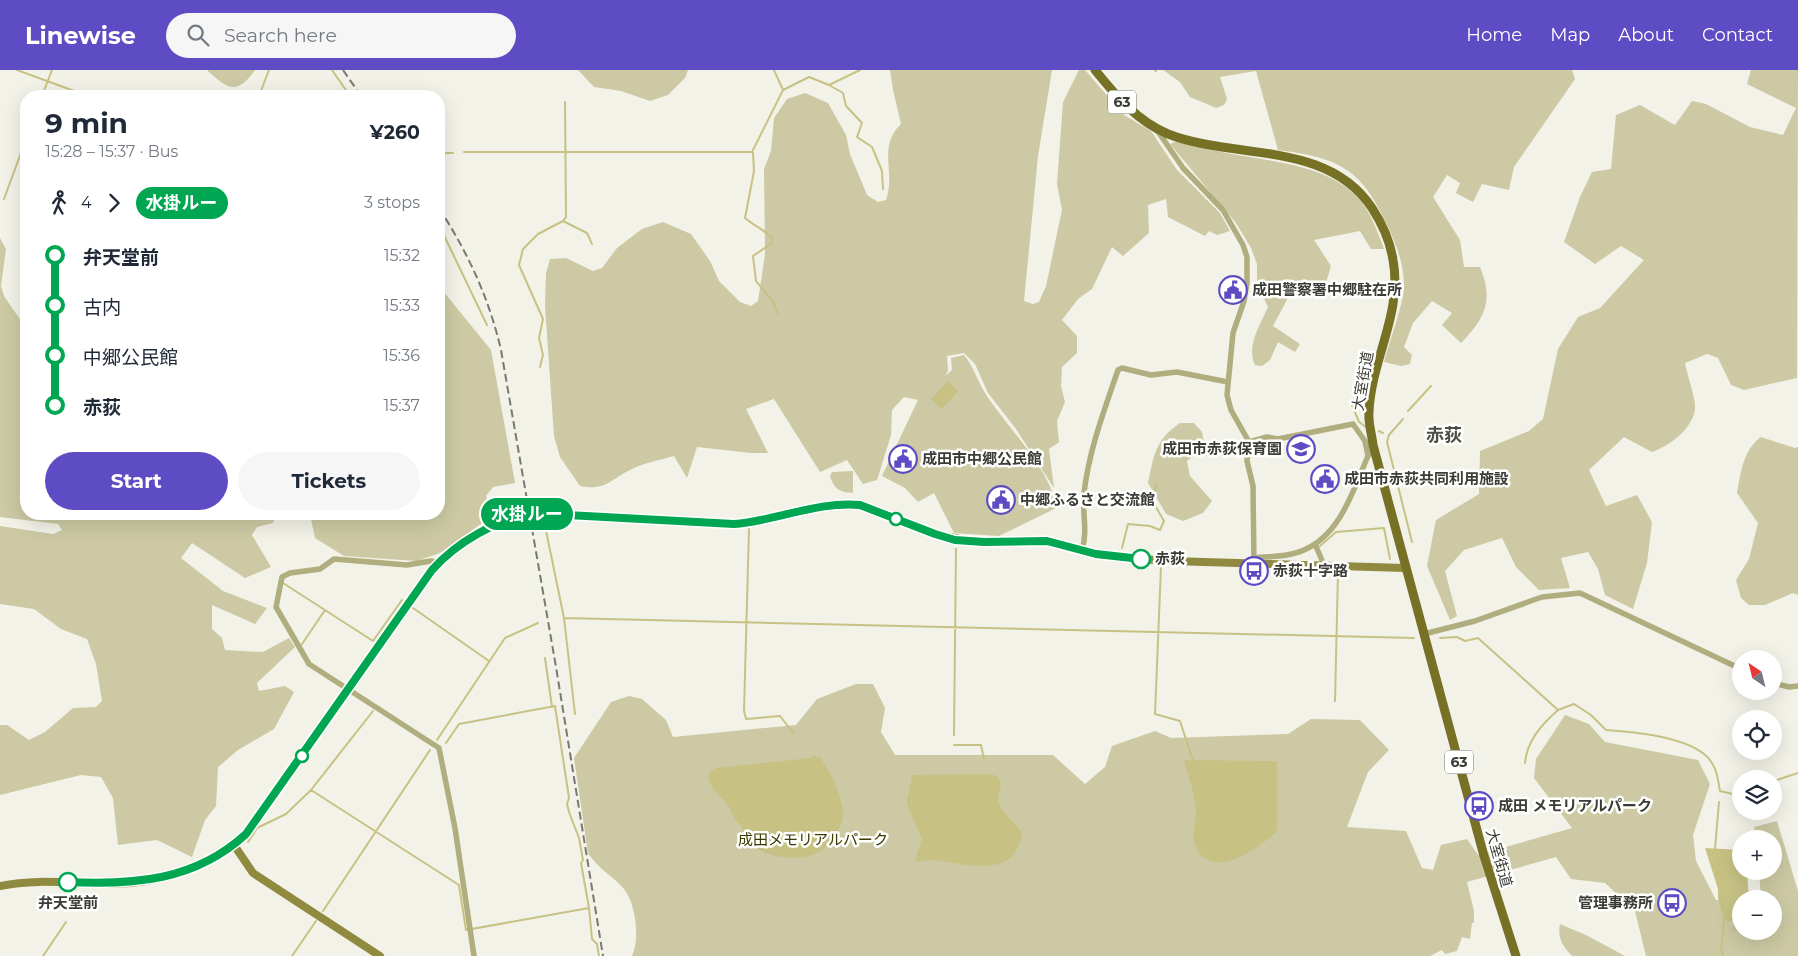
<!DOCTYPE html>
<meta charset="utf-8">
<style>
body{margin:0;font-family:Montserrat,"Noto Sans JP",sans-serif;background:#f6f6f7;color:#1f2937;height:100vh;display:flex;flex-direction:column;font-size:19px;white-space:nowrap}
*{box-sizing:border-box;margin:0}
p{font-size:16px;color:#747a83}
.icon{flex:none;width:28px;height:28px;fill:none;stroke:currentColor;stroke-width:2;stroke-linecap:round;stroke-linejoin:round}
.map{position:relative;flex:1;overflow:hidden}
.sheet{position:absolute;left:20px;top:20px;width:425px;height:430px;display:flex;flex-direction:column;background:#fff;border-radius:20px;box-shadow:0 5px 20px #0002}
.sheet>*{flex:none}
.badge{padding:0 10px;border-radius:16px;font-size:18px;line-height:32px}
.needle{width:32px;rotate:325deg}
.controls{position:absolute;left:1732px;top:580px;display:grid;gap:10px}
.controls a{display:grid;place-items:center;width:50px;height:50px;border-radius:50%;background:#fff;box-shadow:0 5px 20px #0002;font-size:25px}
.map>.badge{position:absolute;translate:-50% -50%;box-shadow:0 0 0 2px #fff}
.legs{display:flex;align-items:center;gap:8px;height:55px;padding:0 25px;font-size:16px}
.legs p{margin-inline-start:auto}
.summary{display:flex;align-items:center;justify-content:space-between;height:85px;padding:0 25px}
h1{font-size:28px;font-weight:700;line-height:38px}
.button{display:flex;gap:10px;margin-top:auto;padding:10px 25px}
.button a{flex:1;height:58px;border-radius:30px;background:#5e4cc4;color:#fff;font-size:20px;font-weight:700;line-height:58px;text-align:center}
.button a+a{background:#f6f6f7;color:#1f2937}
ul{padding:0 25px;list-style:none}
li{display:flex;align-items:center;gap:18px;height:50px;font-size:19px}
li i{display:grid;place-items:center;width:8px;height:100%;margin:0 6px;background:currentColor}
li i::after{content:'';width:12px;height:12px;margin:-6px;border:4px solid;border-radius:50%;background:#fff}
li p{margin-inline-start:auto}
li:first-child i{background:linear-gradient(#0000 50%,currentColor 0)}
li:last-child i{background:linear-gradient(currentColor 50%,#0000 0)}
header{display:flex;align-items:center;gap:30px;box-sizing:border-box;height:70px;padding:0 25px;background:#5e4cc4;color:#fff}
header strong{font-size:24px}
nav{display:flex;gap:28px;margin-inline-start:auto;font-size:18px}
.search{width:350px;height:45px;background:#f6f6f7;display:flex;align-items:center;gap:12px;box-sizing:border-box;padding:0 18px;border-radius:28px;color:#747a83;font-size:19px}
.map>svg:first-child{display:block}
</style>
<header>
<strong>Linewise</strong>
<div class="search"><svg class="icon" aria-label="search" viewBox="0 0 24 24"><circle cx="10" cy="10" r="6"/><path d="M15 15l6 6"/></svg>Search here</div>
<nav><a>Home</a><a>Map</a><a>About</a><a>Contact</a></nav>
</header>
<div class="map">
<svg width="1798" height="886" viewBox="0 0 1798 886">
<rect width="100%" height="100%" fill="#f3f2e8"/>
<!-- green -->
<path fill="#ccc9a4" d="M207 0H255C237 26 227 19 207 0Z
M578 0H688L685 8 668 25 650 31 621 21 594 17Z
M890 0H1052L1038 86 1024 231 1033 234 1039 232 1046 216 1062 140 1057 114 1063 32 1079 0H1085L1124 45 1151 61 1177 100 1220 143 1230 161 1217 165 1209 161 1205 166 1168 147 1166 129 1148 135 1149 163 1123 186 1112 177 1092 219 1078 229 1062 250 1077 266V283L1062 297 1061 316 1065 332 1057 351 1059 372 1049 379 1054 418 1016 359 988 323 975 294 964 283 947 286 948 301 945 306 952 300 951 288 964 285C974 297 977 310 985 323 1005 355 1053 401 1056 438L999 466 954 463 934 423 918 432 905 418 882 406 918 330 904 327 892 340 891 365 877 410 863 414 847 390 820 402 774 329 746 339 768 383H751L697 377 687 408 674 386C660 390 643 393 630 400 610 410 605 421 580 416L560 387 554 366 545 236 546 203 550 189 566 188 593 201 602 198 617 178 642 159 663 152 691 164 710 191 719 211 740 232 751 236 758 231 765 185 764 99 771 81 774 48 787 29 805 23 828 33 846 65 850 84 867 125 878 132 886 130C896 102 877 77 901 54L893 20Z
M1163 0H1572L1575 9 1514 97 1509 120 1482 114 1473 132 1456 123 1460 113 1447 105 1433 127 1460 170 1464 197H1480C1494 231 1485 248 1461 273L1442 255 1452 243 1432 231 1413 253 1404 277 1412 285 1410 294 1401 296 1384 292C1389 273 1403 235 1404 217 1404 194 1397 176 1387 155 1361 98 1339 88 1278 80L1256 1 1220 7 1227 29 1224 35 1216 38 1190 27 1180 12Z
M1751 0H1798L1797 308 1744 320 1731 315 1718 288 1707 284 1685 293C1687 305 1696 328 1695 339 1692 360 1669 376 1652 382L1624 367 1589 400 1606 436 1637 425 1652 452 1647 493 1633 539 1605 525 1598 499 1588 482 1561 488 1570 518 1539 520 1516 497 1502 468 1464 480 1445 501 1457 546 1450 550 1427 496 1436 450 1479 424 1480 381 1529 361 1543 349 1558 279 1578 247 1600 238 1644 190 1621 176 1595 194 1564 172 1580 127 1592 102 1611 99 1616 45 1640 35 1675 55 1692 31 1706 34 1750 57 1783 65 1796 38 1747 14Z
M1176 71C1195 75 1213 81 1232 84 1274 92 1330 95 1360 130 1371 143 1378 163 1384 179H1371L1360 161 1314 170 1331 196 1323 223 1297 211 1273 256 1300 274 1295 282 1278 272 1270 290 1262 296 1255 295C1246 276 1260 255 1268 237L1257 214V194L1251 178 1236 153 1170 74Z
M0 168 6 179 1 216 4 226 26 258V444H277L273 453 257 457 252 465 271 497 245 508 192 473 181 488 223 521 267 538 255 554 212 535V559L222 568 225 580 263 582 289 568 295 577 257 613 259 621 285 616 294 622 274 659 238 680 218 697 216 736 205 750 192 787 157 770 118 775 113 728 101 707 81 705 0 725V655H7L29 670 45 662 73 638 96 637 102 631 96 594 87 569 61 559 34 539 0 534V456L53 464 62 460 58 454 0 447Z
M439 216 491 280 515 413 493 417 486 426 492 446 440 483 417 491 344 486 315 468 310 444H439Z
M1180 353H1194L1202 362 1205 378 1187 391 1190 406 1212 431 1203 443 1183 451 1166 444 1148 413C1154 385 1155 370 1180 353Z
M1761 367 1795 378 1798 377V525L1793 523 1765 535H1749L1741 528 1736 510 1749 489 1758 453 1737 423C1741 402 1743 380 1761 367Z
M853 401V423C839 422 834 419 830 406L832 402Z
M856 614H873L885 638 881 662 895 685H1053L1085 714 1105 697 1112 676 1155 661 1171 668 1288 664 1311 649 1360 650 1389 680 1368 702 1347 757 1406 761 1422 798 1433 800 1441 775 1467 769 1478 785 1572 758 1534 708 1536 689 1565 645 1589 654 1605 672 1698 690 1710 714 1693 765 1696 791 1716 830 1741 832V861H1774V829H1761L1759 801H1774V769H1756L1754 757 1777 751 1798 821V886H1646L1635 841 1605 813 1571 809 1556 787 1467 812 1474 841V853H1472L1470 869 1462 867 1457 881 1445 884 1442 880 1430 886H632C640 869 636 834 624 819 612 805 599 800 588 783L574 688 611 632 629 626 642 629 666 650 673 667 796 655 817 629Z
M1560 854 1586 865 1625 886H1572C1563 876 1557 868 1560 854Z"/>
<!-- water -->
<path fill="#c7c284" d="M948 311 958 321 942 339 931 329Z
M820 687C830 702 840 721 843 739 844 747 841 755 838 761 824 789 796 792 769 784 761 782 755 777 748 774L741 756 735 750 728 735 713 719 708 709 710 701 716 698Z
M1184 690 1277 691V761C1260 777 1212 813 1196 777 1190 766 1196 754 1196 743 1196 726 1188 706 1184 690Z
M990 704 997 706 1001 713C1001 718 998 724 998 729 999 742 1015 752 1022 763 1016 810 966 794 934 790 927 789 922 793 915 791L922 768C918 760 906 737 907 729 909 721 911 714 912 705Z
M1705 778 1741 780V801H1747L1749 829H1741V860L1733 861 1734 851H1724L1718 828V819Z"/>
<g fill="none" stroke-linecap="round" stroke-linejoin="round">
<!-- stream -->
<path stroke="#c7c284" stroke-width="2" d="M17 0 88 26
M332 0 350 26
M774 0 783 20
M1155 0 1156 1
M829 15 843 23 846 36 862 53 857 67 872 77 882 101 883 119
M42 26 52 0
M259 26 269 0
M464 82H752L783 20 809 7 829 15 860 0
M439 83H453
M753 83 754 101 745 148C754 156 764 159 772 168V173L753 186 756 211 774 233 777 243
M4 129 26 69
M563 151 587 163 592 174
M439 155 487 255
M540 297 543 285 539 268 543 249 519 195 523 179 538 164 563 151 566 147 565 32
M1352 335 1359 352 1366 357
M1408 341 1431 316
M1403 349 1389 365 1387 372 1412 472
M1379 361 1383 363
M544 451 564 548 575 644
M749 459 744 641 746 649 780 646 794 664
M1320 476 1336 462 1384 458 1390 489
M1122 478 1128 454 1150 456 1160 460 1164 451 1152 430 1157 413
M1161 497 1155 644 1180 651 1193 691
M283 513 373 571 402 530
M413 538 489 591
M564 548 1414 568
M1440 568 1457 567 1465 571 1478 568 1558 640 1574 634 1591 645 1606 660C1634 662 1700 667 1713 695 1718 703 1718 712 1720 721L1741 726
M302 574 325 540
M545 588 552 637
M1335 631 1338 503
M954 665 956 479
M437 670 505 568 538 553
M446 673 459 654 555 636 569 728 567 734 569 742 579 768 583 790 581 793 589 838 592 869 597 874 599 886
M954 675H981L984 689
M812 686 815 687
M1525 693C1527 671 1541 655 1558 640
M1774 711 1798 703
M311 720 459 815 466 860 589 838
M248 772 257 758 286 744 311 720 373 641
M1715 779 1719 732
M323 841 430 680
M43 886 66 852
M292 886 316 851
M1723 886 1721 878 1724 851"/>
<!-- street -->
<path stroke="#b0ad7e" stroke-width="5.5" d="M1157 60 1183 98 1223 140 1243 175 1247 187V213L1244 231 1233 263 1227 325 1231 340 1249 372 1247 391 1253 416 1254 494
M1249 372 1267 367 1278 369 1353 354 1365 371 1368 386
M1315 474 1324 495
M1082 480C1088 461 1082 443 1084 423 1089 380 1104 341 1118 300L1122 298 1151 305 1177 302 1228 312
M1254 488C1271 486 1289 487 1304 480 1341 464 1353 420 1368 386L1374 380
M438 493 431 491 407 495 334 489 320 499 290 503 282 507 276 537 309 594 439 678 455 758 474 886
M1424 564 1475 551 1542 527 1580 523 1741 599
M1774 613 1789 617 1798 616"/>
<!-- secondary -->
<path stroke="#908a40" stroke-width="8" d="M234 775 253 803 380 886
M0 816C37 808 73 814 110 814 159 814 210 797 246 764L432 499C458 471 494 452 530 443L734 454C776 450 817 431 860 435L935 464 975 472 1047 471 1112 487 1170 491 1405 498"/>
<!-- primary -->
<path stroke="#777125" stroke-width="9" d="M1095 0C1116 26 1137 51 1168 64 1235 90 1327 70 1372 138 1383 155 1390 170 1393 190 1403 243 1371 290 1369 342 1368 353 1372 365 1373 375L1484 786 1516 886"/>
<!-- rail -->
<path stroke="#797973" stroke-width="2" stroke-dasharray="8 4" stroke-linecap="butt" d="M343 0 361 26
M439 138C468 183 489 228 501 280L556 597 603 886"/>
</g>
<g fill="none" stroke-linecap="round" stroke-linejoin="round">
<defs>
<path id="line-1" d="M68 812C134 815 195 811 246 764L432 500C458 471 494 452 530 443L734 454C776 451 817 431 860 435L935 464 955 470 984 472 1047 471 1096 484 1141 489"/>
</defs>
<!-- line-1 casing -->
<use href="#line-1" stroke="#fff" stroke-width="11"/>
<!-- line-1 -->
<use href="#line-1" stroke="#00a651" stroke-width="8"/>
</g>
<!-- icons -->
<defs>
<symbol id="civic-ring" viewBox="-11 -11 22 22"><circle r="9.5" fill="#fffffd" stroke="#5e4cc4" stroke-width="1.5"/><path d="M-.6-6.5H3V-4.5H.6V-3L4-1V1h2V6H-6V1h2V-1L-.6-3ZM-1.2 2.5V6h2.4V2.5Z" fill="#5e4cc4"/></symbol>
<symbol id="school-ring" viewBox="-11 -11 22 22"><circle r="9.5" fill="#fffffd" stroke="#5e4cc4" stroke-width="1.5"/><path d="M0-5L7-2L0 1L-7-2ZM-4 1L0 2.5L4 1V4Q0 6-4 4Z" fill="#5e4cc4"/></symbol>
<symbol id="bus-ring" viewBox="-11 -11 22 22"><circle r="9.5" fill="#fffffd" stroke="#5e4cc4" stroke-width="1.5"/><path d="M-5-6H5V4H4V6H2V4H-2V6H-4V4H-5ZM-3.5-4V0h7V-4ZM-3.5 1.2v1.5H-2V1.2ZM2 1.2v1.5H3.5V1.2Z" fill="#5e4cc4"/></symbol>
</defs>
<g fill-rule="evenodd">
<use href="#civic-ring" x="1217" y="204" width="32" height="32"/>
<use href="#school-ring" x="1285" y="363" width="32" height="32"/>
<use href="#civic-ring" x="887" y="373" width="32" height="32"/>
<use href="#civic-ring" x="1309" y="393" width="32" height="32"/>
<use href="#civic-ring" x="985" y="414" width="32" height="32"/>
<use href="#bus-ring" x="1238" y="485" width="32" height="32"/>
<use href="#bus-ring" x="1463" y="720" width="32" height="32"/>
<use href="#bus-ring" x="1656" y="817" width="32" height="32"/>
</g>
<!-- markers -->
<g fill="#fff" stroke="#00a651" stroke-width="2.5">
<circle cx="896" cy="449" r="6"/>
<circle cx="1141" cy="489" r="9"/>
<circle cx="302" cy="686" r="6"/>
<circle cx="68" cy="812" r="9"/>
</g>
<g text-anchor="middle" stroke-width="5" stroke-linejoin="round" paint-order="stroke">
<!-- shield labels -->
<g fill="#fffffd" stroke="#767672" stroke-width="1">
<rect x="1108" y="20.5" width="28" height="23" rx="4"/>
<rect x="1445" y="680.5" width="28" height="23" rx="4"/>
</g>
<g font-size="14" font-weight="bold" fill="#3b3b37">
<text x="1122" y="37">63</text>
<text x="1459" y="697">63</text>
</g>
<!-- poi labels -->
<g font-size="15" font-weight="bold" fill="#3b3b37" stroke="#fffffd" text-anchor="start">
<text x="1252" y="225">成田警察署中郷駐在所</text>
<text x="1282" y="384" text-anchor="end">成田市赤荻保育園</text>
<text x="922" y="394">成田市中郷公民館</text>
<text x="1344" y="414">成田市赤荻共同利用施設</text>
<text x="1020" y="435">中郷ふるさと交流館</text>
<text x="1273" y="506">赤荻十字路</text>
<text x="1498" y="741">成田 メモリアルパーク</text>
<text x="1653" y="838" text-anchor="end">管理事務所</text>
</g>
<!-- street labels -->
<g font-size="15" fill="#3b3b37" stroke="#fffffd">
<text transform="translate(1363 311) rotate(-80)" y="5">大室街道</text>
<text transform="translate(1499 788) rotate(74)" y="5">大室街道</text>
</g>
<!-- stop labels -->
<g font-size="15" font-weight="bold" fill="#3b3b37" stroke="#fffffd" text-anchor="start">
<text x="1155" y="494">赤荻</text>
<text x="68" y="838" text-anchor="middle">弁天堂前</text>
</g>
<!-- park labels -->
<g font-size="15" fill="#3c3804" stroke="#fffffd">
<text x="813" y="775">成田メモリアルパーク</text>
</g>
<!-- quarter labels -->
<g font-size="18" font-weight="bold" fill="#4d4d45" stroke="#fffffd">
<text x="1444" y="371">赤荻</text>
</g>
</g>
</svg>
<div class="controls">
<a><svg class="needle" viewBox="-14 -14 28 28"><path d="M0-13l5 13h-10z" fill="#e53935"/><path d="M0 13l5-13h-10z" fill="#747a83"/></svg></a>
<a><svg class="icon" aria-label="locate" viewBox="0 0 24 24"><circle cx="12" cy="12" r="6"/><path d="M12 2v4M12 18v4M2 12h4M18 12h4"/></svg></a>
<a><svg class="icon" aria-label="layers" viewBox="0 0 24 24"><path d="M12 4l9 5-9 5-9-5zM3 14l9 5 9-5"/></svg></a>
<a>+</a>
<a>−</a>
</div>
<b class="badge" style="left:527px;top:444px;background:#00a651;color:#fff">水掛ルー</b>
<section class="sheet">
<div class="summary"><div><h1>9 min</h1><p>15:28 – 15:37 · Bus</p></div><b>¥260</b></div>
<div class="legs"><svg class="icon" aria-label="walk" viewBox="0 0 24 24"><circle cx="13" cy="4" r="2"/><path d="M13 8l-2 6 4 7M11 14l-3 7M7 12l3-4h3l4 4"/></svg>4<svg class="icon" aria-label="forward" viewBox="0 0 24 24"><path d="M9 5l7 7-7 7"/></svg><b class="badge" style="background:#00a651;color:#fff">水掛ルー</b><p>3 stops</p></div>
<ul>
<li><i style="color:#00a651"></i><b>弁天堂前</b><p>15:32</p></li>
<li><i style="color:#00a651"></i><span>古内</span><p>15:33</p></li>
<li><i style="color:#00a651"></i><span>中郷公民館</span><p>15:36</p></li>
<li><i style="color:#00a651"></i><b>赤荻</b><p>15:37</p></li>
</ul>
<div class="button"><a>Start</a><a>Tickets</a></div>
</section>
</div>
